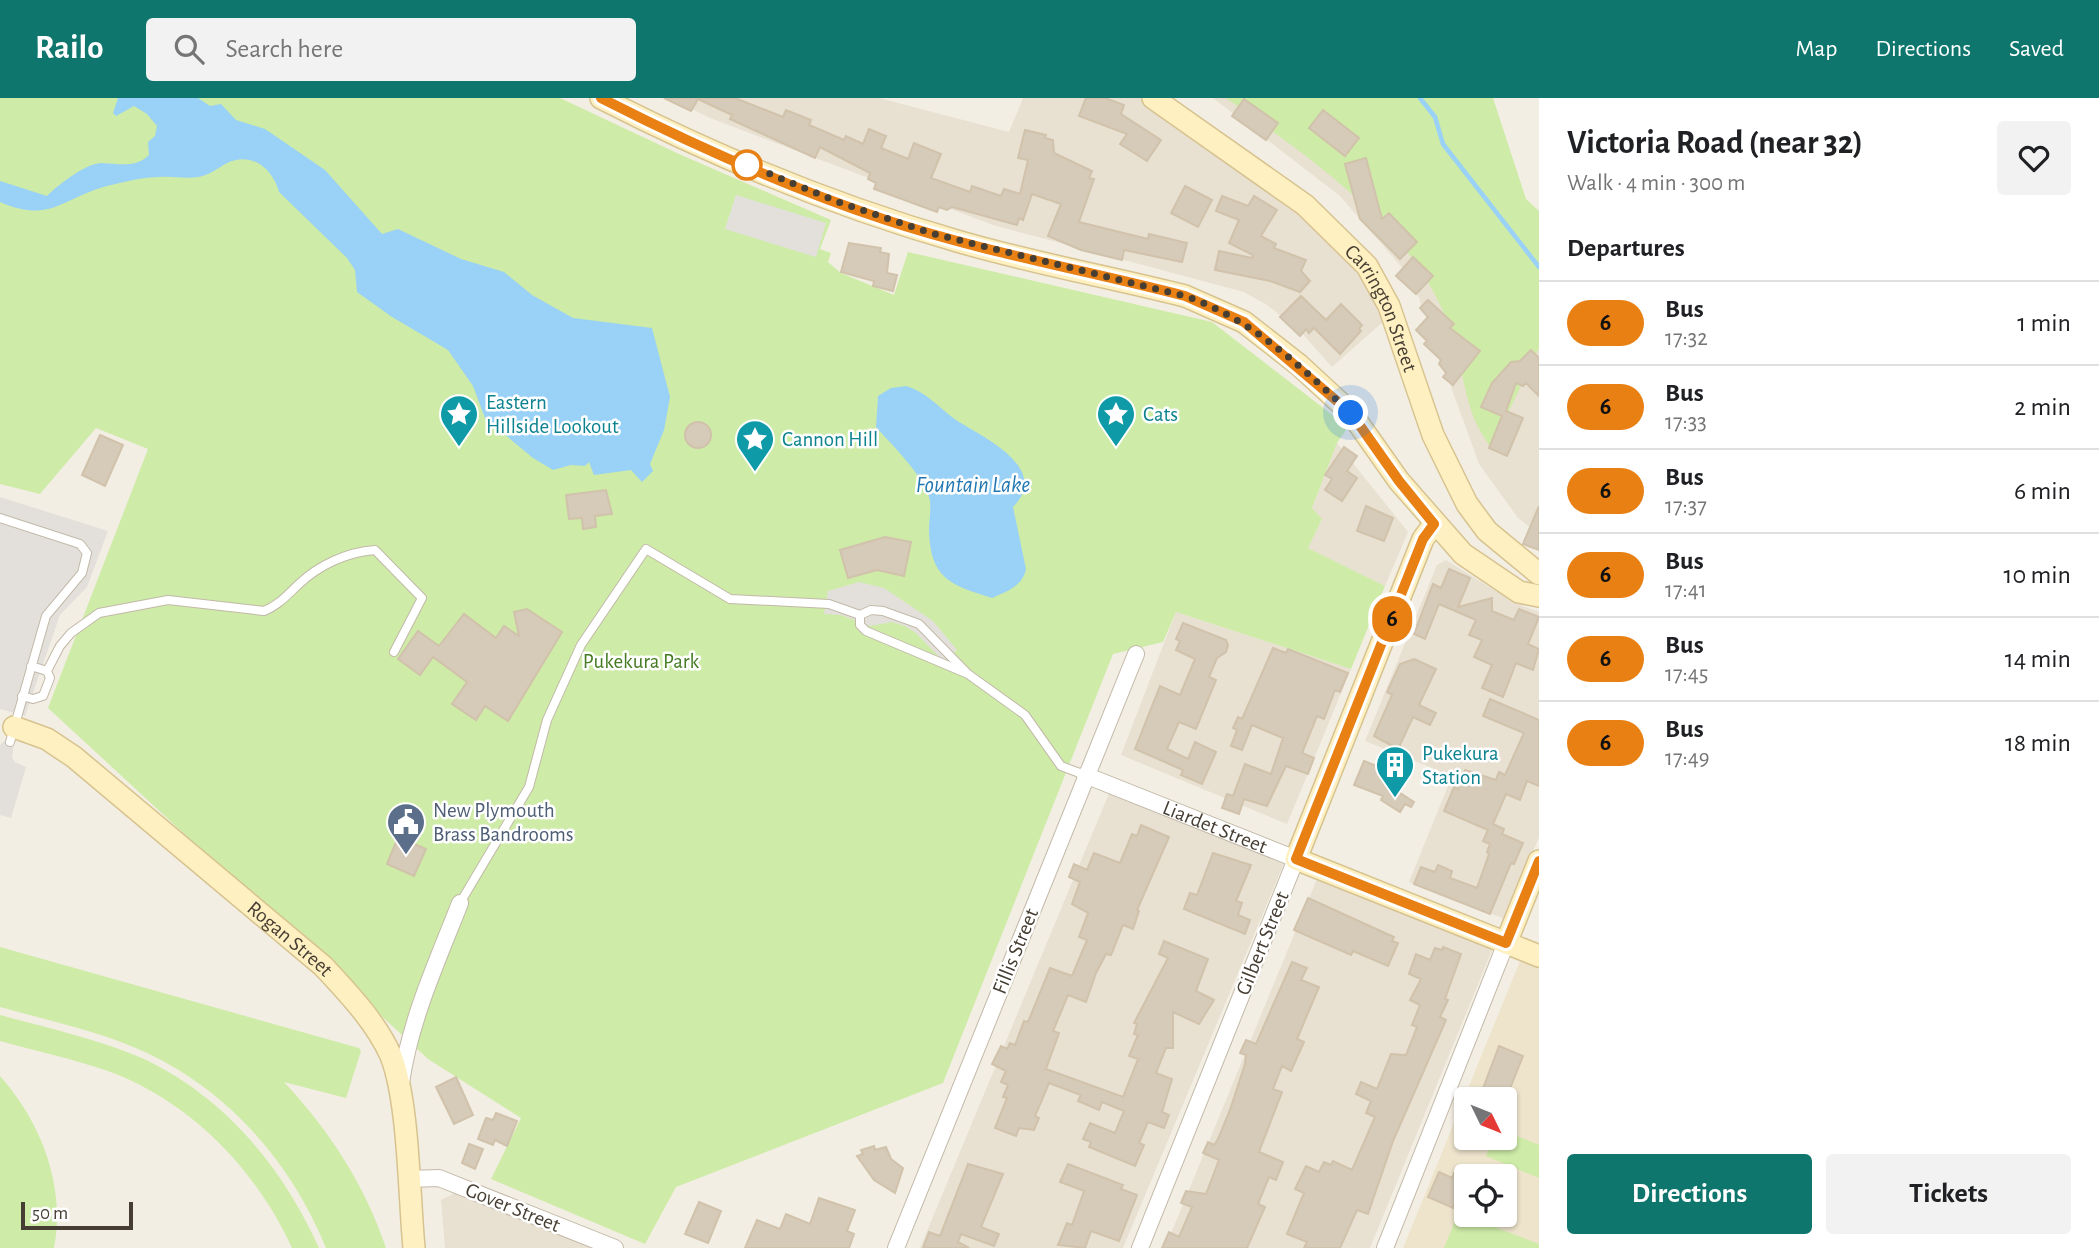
<!DOCTYPE html>
<meta charset="utf-8">
<style>
body{margin:0;font-family:"Alegreya Sans",sans-serif;background:#f2f2f2;color:#202124;height:100vh;display:flex;flex-direction:column;font-size:26px;white-space:nowrap}
*{box-sizing:border-box;margin:0}
p{font-size:23px;color:#757577}
.icon{flex:none;width:38px;height:38px;fill:none;stroke:currentColor;stroke-width:2;stroke-linecap:round;stroke-linejoin:round}
.map{position:relative;flex:1;overflow:hidden}
.sheet{display:flex;flex-direction:column;background:#fff;width:560px}
.sheet>*{flex:none}
.badge{padding:0 14px;border-radius:23px;font-size:24px;line-height:46px}
.needle{width:46px;rotate:133deg}
.buttons{position:absolute;left:1454px;top:989px;display:grid;gap:14px}
.buttons a{display:grid;place-items:center;width:63px;height:63px;border-radius:7px;background:#fff;box-shadow:0 2px 5px #0004;font-size:35px}
.scale{position:absolute;left:21px;bottom:18px;width:112px;box-sizing:border-box;padding-left:7px;border:4px solid #463e33;border-top:0;font-size:19px;line-height:24px;white-space:nowrap;color:#463e33;-webkit-text-stroke:5px #fff;paint-order:stroke}
.you{position:absolute;width:35px;height:35px;margin:-18px;border:5px solid #fff;border-radius:50%;background:#1a73e8;box-shadow:0 0 0 10px #1a73e833}
.map>.badge{position:absolute;translate:-50% -50%;box-shadow:0 0 0 4px #fff}
h2{padding:0 28px;font-size:26px;line-height:63px}
.round{display:grid;place-items:center;flex:none;width:74px;height:74px;border-radius:7px;background:#f2f2f2}
.head{display:flex;align-items:center;justify-content:space-between;height:119px;padding:0 28px}
h1{font-size:33px;font-weight:600;line-height:52px}
.cta{display:flex;gap:14px;margin-top:auto;padding:14px 28px}
.cta a{flex:1;height:80px;border-radius:7px;background:#0f766e;color:#fff;font-size:28px;font-weight:600;line-height:80px;text-align:center}
.cta a+a{background:#f2f2f2;color:#202124}
ul{padding:0;list-style:none}
li{display:flex;align-items:center;gap:21px;height:84px;padding:0 28px;border-top:2px solid #e0e0e0}
li div{flex:1}
li b{display:block;font-size:26px}
li em{font-style:normal}
li .badge{min-width:77px;font-weight:700;text-align:center}
header{display:flex;align-items:center;gap:42px;box-sizing:border-box;height:98px;padding:0 35px;background:#0f766e;color:#fff}
header strong{font-size:33px}
nav{display:flex;gap:38px;margin-inline-start:auto;font-size:24px}
.search{width:490px;height:63px;background:#f2f2f2;display:flex;align-items:center;gap:18px;box-sizing:border-box;padding:0 24px;border-radius:7px;color:#757577;font-size:26px}
main{display:flex;flex:1;min-height:0}
.map>svg:first-child{display:block}
</style>
<header>
<strong>Railo</strong>
<div class="search"><svg class="icon" aria-label="search" viewBox="0 0 24 24"><circle cx="10" cy="10" r="6"/><path d="M15 15l6 6"/></svg>Search here</div>
<nav><a>Map</a><a>Directions</a><a>Saved</a></nav>
</header>
<main>
<div class="map">
<svg width="1539" height="1150" viewBox="0 0 1539 1150">
<rect width="100%" height="100%" fill="#f3eee3"/>
<!-- residential -->
<path fill="#e8e0d1" d="M670 0H879L1009 34 1023 0H1155L1305 103 1393 215 1332 269 1299 232 1267 207 1244 194 993 127 710 20Z
M1213 0H1362L1539 188V436L1518 420 1479 366 1412 181 1340 98Z
M1337 345 1408 434 1385 488 1308 450 1322 421 1312 410Z
M1446 462 1515 505 1539 514V739L1505 821 1409 784 1452 678 1365 643 1437 467Z
M1176 514 1351 571 1287 726 1121 657Z
M1110 693 1284 765 1123 1150H920Z
M1317 781 1492 852 1370 1150H1165Z
M455 1095 469 1097 600 1150H445L441 1102Z"/>
<!-- education -->
<path fill="#eee4cc" fill-rule="evenodd" d="M1522 858 1539 866V1150H1403ZM1466 1001H1505V1040H1466ZM1466 1078H1505V1116H1466Z"/>
<!-- green -->
<path fill="#ceeba8" d="M0 0H560L679 56 831 122 820 151 831 155 828 164 841 175 894 197 908 154 1212 224 1348 329 1337 345 1312 410 1322 421 1308 450 1385 488 1351 571 1176 514 1163 544 1113 556 943 985 676 1089 645 1146 491 1081 521 1020 428 961 48 610 148 351 96 330 40 396 0 386Z
M1226 0H1493L1526 101 1539 113V250L1491 351C1485 340 1477 329 1473 318 1463 290 1460 258 1450 230 1413 128 1311 61 1226 0Z
M0 849 359 950 361 953 346 1000 284 984C329 1032 365 1087 386 1150H326C292 1066 230 994 147 955 101 933 49 923 0 909Z
M0 917C48 930 98 941 144 961 225 999 283 1070 319 1150H292C256 1071 190 1003 108 973 73 961 36 953 0 943Z
M0 978C41 1024 66 1088 54 1150H0Z
M1505 1033 1539 1047V1080L1486 1058 1494 1040H1505Z
M1458 1115 1539 1146V1150H1444Z"/>
<!-- parking -->
<path fill="#e3e0dc" d="M736 97 826 125 816 159 725 131Z
M0 399 108 433 87 489 60 517 25 618 0 611Z
M859 484 884 490 933 523 957 552 943 563 916 535 905 528 892 524 870 528 841 517 824 516 828 493Z
M4 643 14 646 12 659 15 664 26 669 11 720 0 717V647Z"/>
<!-- water -->
<path fill="#9ad1f6" d="M118 0H198L210 8 221 6 236 22 265 31 325 72 382 136 398 131 461 161 504 174 532 197 573 220 652 230 670 299 664 332 650 366 653 373 642 384 631 372 594 377 589 364 585 368 571 367 553 372 533 360 485 320 473 288 448 252 392 219 357 194 355 172 347 160 279 94C273 71 252 53 227 65 218 70 208 78 198 79 186 81 173 78 160 79 143 79 123 84 107 88 62 100 51 126 0 104V83L47 98C58 87 86 65 102 65 119 66 136 70 149 57L148 44 155 38 157 28 147 16 134 8 116 18 113 15Z
M906 288C927 294 941 312 959 324 985 340 1051 371 1013 409L1026 471C1022 489 1007 493 992 500 950 487 930 480 929 432 929 422 932 408 929 399 922 376 892 347 876 329L878 298 891 290Z"/>
<g fill="none" stroke-linecap="round" stroke-linejoin="round">
<!-- stream -->
<path stroke="#9ad1f6" stroke-width="4.5" d="M1420 0 1435 19 1443 46 1539 169"/>
</g>
<!-- building -->
<path fill="#d6cab8" stroke="#d1c2ab" stroke-width="2" d="M664 0H735L783 19 786 12 811 22 809 27 844 42 846 38 863 46 869 31 886 38 881 50 908 61 914 45 941 56 931 80 970 94 972 88 1001 98 1004 91 1020 96 1028 62 1018 60 1025 32 1046 37 1045 40 1053 42 1054 55 1092 73 1089 80 1094 81 1079 124 1148 141 1149 136 1187 145 1182 164 1124 152 1122 162 1081 152 1048 138 1061 106 1032 96 1023 122 1019 120 1017 127 952 109 947 112 939 109 937 114 874 91 876 85 868 81 870 75 820 49 815 60 730 21 732 17 698 1 691 13Z
M1086 0H1105L1124 7 1121 16 1161 42 1147 63 1120 46 1127 36 1079 18Z
M1244 1 1278 25 1266 42 1232 18Z
M1323 12 1359 40 1345 58 1309 30Z
M1366 60 1382 121 1389 115 1417 144 1400 161 1360 121 1345 66Z
M1185 88 1212 102 1198 129 1171 115Z
M1222 98 1248 108 1254 98 1277 112 1261 138 1276 146 1274 150 1306 162 1301 173 1310 183 1300 194 1270 183 1215 172 1219 153 1252 160 1253 157 1229 145 1239 122 1216 113Z
M849 145 881 150 880 154 889 156 887 175 897 177 893 193 873 188 874 183 841 174Z
M1413 159 1433 178 1416 196 1396 178Z
M1301 198 1326 222 1341 206 1362 227 1359 231 1361 233 1340 256 1314 230 1309 235 1306 231 1300 238 1280 219Z
M1428 202 1454 226 1450 230 1480 253 1453 287 1443 279 1446 275 1439 266 1441 262 1424 246 1427 243 1416 232 1428 219 1420 210Z
M1531 252 1539 260V298L1526 285 1523 288 1516 285 1506 313 1523 320 1507 358 1489 350 1502 318 1481 309 1492 285 1511 264 1520 263Z
M685 337a13 13 0 1 1 26 0a13 13 0 1 1-26 0Z
M100 337 123 347 105 388 82 377Z
M1344 349 1357 358 1347 373 1357 380 1342 403 1325 392 1332 381 1325 377Z
M606 392 612 416 595 418 596 429 583 431 582 420 569 421 566 397Z
M1366 408 1393 420 1384 443 1357 433Z
M1539 408V452L1523 446Z
M885 439 911 444 904 478 877 472 848 480 840 452Z
M1449 471 1470 480 1458 509 1492 500V513L1514 522 1519 511 1539 519 1528 546 1539 551 1533 572 1516 565 1503 599 1482 590 1492 567 1474 559 1482 542 1469 537 1476 522 1439 506 1425 541 1414 536 1433 486 1441 490Z
M527 511 562 534 508 623 485 608 476 622 452 606 467 584 433 559 420 577 398 561 418 533 439 548 464 516 496 540 504 528 519 538 514 514Z
M1183 525 1226 542 1228 547 1226 554 1217 560 1209 579 1216 582 1196 631 1179 624 1167 651 1188 661 1195 644 1216 654 1202 686 1181 677 1183 672 1135 651 1160 588 1180 597 1195 561 1176 552 1180 543 1176 541Z
M1273 550 1286 555 1288 551 1348 575 1340 594 1335 592 1324 621 1317 618 1302 655 1314 660 1308 676 1286 668 1267 708 1244 701 1239 716 1222 710 1227 696 1233 698 1245 666 1271 676 1283 640 1252 627 1242 652 1231 648 1237 632 1233 630 1238 619 1242 621Z
M1414 561 1436 571 1419 607 1436 615 1430 627 1413 619 1398 651 1374 638 1392 597 1387 594 1400 566Z
M1490 601 1539 622V688L1527 683 1520 702 1506 696 1493 726 1504 731 1502 736 1523 745 1514 766 1511 765 1490 816 1414 786 1421 769 1435 774 1438 767 1452 773 1450 780 1477 790 1489 756 1487 754 1490 746 1483 743 1488 732 1444 713 1454 689 1458 691 1465 672 1496 682 1499 674 1505 677 1524 635 1483 618Z
M1364 663 1397 676 1391 689 1414 704 1411 709 1405 706 1400 714 1381 702 1383 698 1354 687Z
M1141 727 1169 739 1137 812 1139 813 1133 831 1123 827 1111 857 1106 856 1096 875 1086 904 1068 897 1053 933 1059 935 1046 971 1123 999 1138 961 1129 958 1138 937 1134 936 1137 926 1134 925 1168 860 1159 856 1164 843 1208 861 1196 893 1214 902 1199 926 1173 914V950H1166L1156 975 1172 981 1162 1014 1169 1017 1164 1030 1148 1024 1139 1045 1144 1047 1135 1068 1089 1049 1091 1044 1083 1041 1090 1025 1115 1035 1124 1013 1102 1004 1099 1012 1078 1003 1081 997 1049 985 1035 1018 1039 1020 1034 1032 1019 1030 1016 1038 995 1030 1007 1000 1003 999 1008 987 1001 984 1006 973 992 966 1001 948 1007 951 1010 945 1015 947 1024 923 1028 924 1050 870 1072 878 1087 842 1079 839 1088 815 1072 806 1080 784 1069 779 1074 766 1087 772 1094 755 1120 765 1132 736 1137 738Z
M398 739 426 751 414 778 387 766Z
M1213 755 1251 767 1236 803 1242 805 1238 817 1250 822 1245 836 1184 811 1190 795 1197 797Z
M1308 800 1394 839 1392 843 1398 845 1388 868 1353 853 1351 857 1294 832Z
M1443 849 1461 856 1445 901 1448 902 1440 919 1446 922 1393 1043 1368 1116 1357 1112 1340 1150H1304L1307 1144 1287 1136 1304 1095 1295 1091 1306 1068 1319 1074 1324 1064 1331 1067 1333 1063 1352 1072 1375 1019 1366 1015 1371 1003 1356 996 1361 984 1377 991 1391 956 1406 957 1417 929 1412 927 1420 907 1410 902 1421 881 1409 876 1416 856 1430 862 1435 850 1442 852Z
M1292 864 1307 870 1301 882 1319 889 1297 941 1304 944 1291 973 1282 968 1273 991 1282 994 1259 1054 1283 1064 1276 1082 1269 1079 1258 1106 1265 1109 1247 1150H1162L1169 1134 1179 1139 1192 1109 1181 1105 1186 1093 1206 1096 1219 1062 1203 1055 1208 1044 1214 1047 1218 1041 1230 1012 1245 966 1246 957 1240 955 1246 942 1256 946Z
M1499 948 1523 958 1505 1003 1482 993Z
M456 979 473 1017 454 1026 436 989Z
M496 1015 517 1023 507 1048 495 1042 493 1047 478 1041 486 1020 493 1022Z
M469 1046 483 1051 475 1071 462 1065Z
M874 1048 875 1052 886 1049 891 1061 903 1070 895 1095 874 1082 857 1058 863 1056 861 1052Z
M968 1066 1003 1076 981 1129 999 1136 994 1148 961 1136 958 1144 969 1150H923L929 1134 940 1138Z
M1068 1066 1123 1087 1121 1091 1137 1097 1119 1143 1091 1133 1085 1150 1058 1147 1067 1125 1072 1127 1084 1093 1060 1084Z
M1439 1074 1452 1080 1454 1075 1465 1080 1453 1110 1428 1099Z
M819 1100 855 1112 847 1133 854 1136 849 1150H745L757 1122 780 1131 786 1116 810 1126Z
M699 1104 721 1113 708 1145 685 1136Z"/>
<g fill="none" stroke-linecap="round" stroke-linejoin="round">
<defs>
<path id="lane" d="M0 420 80 446 87 455 82 475 46 518 10 644
M31 568 47 573 60 548 71 535 99 515 168 502 264 513C279 507 287 497 299 486 319 467 347 454 375 452L422 500 394 554
M968 576 866 533 860 527V517L871 512 883 513 919 526 968 576 1025 617 1061 668 1085 677
M22 598 33 601 43 598 50 580 47 573
M460 805 529 689 547 622 581 547 646 451 730 501 829 506 860 517"/>
<g id="street">
<path id="s1" d="M1085 677 1296 761 1140 1150"/>
<path d="M401 985C410 922 437 864 460 805"/>
<path d="M408 1081 439 1080 615 1150"/>
<path d="M896 1150 1136 556"/>
<path d="M1385 1150 1506 845"/>
</g>
<g id="secondary">
<path d="M601 0C714 58 835 108 957 143 1032 165 1110 179 1185 198L1244 224 1299 267 1351 315 1399 383 1463 456 1519 494 1539 498"/>
<path id="s2" d="M1153 0 1305 107 1367 168 1389 208 1433 337 1467 406 1487 433 1539 476"/>
<path d="M1434 426 1423 441 1296 761 1539 858"/>
<path id="s3" d="M14 629 47 641 74 659 323 868C348 895 376 924 391 958 409 1004 409 1098 414 1150"/>
<path d="M1506 845 1539 763"/>
</g>
</defs>
<!-- lane casing -->
<use href="#lane" stroke="#c2b9a8" stroke-width="10"/>
<!-- street casing -->
<use href="#street" stroke="#c2b9a8" stroke-width="18"/>
<!-- secondary casing -->
<use href="#secondary" stroke="#d7c38f" stroke-width="24"/>
<!-- lane -->
<use href="#lane" stroke="#fff" stroke-width="8"/>
<!-- street -->
<use href="#street" stroke="#fff" stroke-width="16"/>
<!-- secondary -->
<use href="#secondary" stroke="#fff0c2" stroke-width="21"/>
</g>
<g fill="none" stroke-linecap="round" stroke-linejoin="round">
<defs>
<path id="line" d="M601 0C691 46 787 89 883 121 982 154 1085 172 1185 198L1244 224 1351 315 1399 383 1434 426 1423 441 1296 761 1506 845 1539 763"/>
</defs>
<!-- line casing -->
<use href="#line" stroke="#fff" stroke-width="16"/>
<!-- line -->
<use href="#line" stroke="#e88013" stroke-width="10"/>
<!-- walk -->
<path stroke="#463e33" stroke-width="7" stroke-dasharray="0 12.6" d="M747 67 741 64 838 104 934 136 1185 198C1254 222 1298 267 1351 315"/>
</g>
<!-- icons -->
<defs>
<symbol id="sight-pin" viewBox="-11 -11 22 30"><path d="M0 17L-7.5 6A9.5 9.5 0 1 1 7.5 6Z" fill="#0f9aa8" stroke="#fff"/><path d="M0-6L1.8-2.2L6-1.7L2.9 1.2L3.7 5.4L0 3.3L-3.7 5.4L-2.9 1.2L-6-1.7L-1.8-2.2Z" fill="#fff"/></symbol>
<symbol id="building-pin" viewBox="-11 -11 22 30"><path d="M0 17L-7.5 6A9.5 9.5 0 1 1 7.5 6Z" fill="#0f9aa8" stroke="#fff"/><path d="M-4-6H4V6H1V3H-1V6H-4ZM-2.5-4.3h1.7v1.8h-1.7ZM.8-4.3h1.7v1.8H.8ZM-2.5-1h1.7V.8h-1.7ZM.8-1h1.7V.8H.8Z" fill="#fff"/></symbol>
<symbol id="civic-pin" viewBox="-11 -11 22 30"><path d="M0 17L-7.5 6A9.5 9.5 0 1 1 7.5 6Z" fill="#5c6f8a" stroke="#fff"/><path d="M-.6-6.5H3V-4.5H.6V-3L4-1V1h2V6H-6V1h2V-1L-.6-3ZM-1.2 2.5V6h2.4V2.5Z" fill="#fff"/></symbol>
</defs>
<g fill-rule="evenodd">
<use href="#sight-pin" x="437" y="294" width="44" height="60"/>
<use href="#sight-pin" x="1094" y="294" width="44" height="60"/>
<use href="#sight-pin" x="733" y="319" width="44" height="60"/>
<use href="#building-pin" x="1373" y="645" width="44" height="60"/>
<use href="#civic-pin" x="384" y="702" width="44" height="60"/>
</g>
<!-- markers -->
<circle fill="#fff" stroke="#e88013" stroke-width="3.5" cx="747" cy="67" r="14"/>
<g text-anchor="middle" stroke-width="5" stroke-linejoin="round" paint-order="stroke">
<!-- street labels -->
<g font-size="21" fill="#463e33" stroke="#fff">
<text dy="7" stroke="none"><textPath href="#s2" startOffset="317">Carrington Street</textPath></text>
<text dy="7" stroke="none"><textPath href="#s1" startOffset="140">Liardet Street</textPath></text>
<text dy="7" stroke="none"><textPath href="#s3" startOffset="350">Rogan Street</textPath></text>
<text transform="translate(1262 845) rotate(-68)" y="7">Gilbert Street</text>
<text transform="translate(1015 853) rotate(-68)" y="7">Fillis Street</text>
<text transform="translate(513 1109) rotate(22)" y="7">Gover Street</text>
</g>
<!-- culture labels -->
<g font-size="21" fill="#0d838f" stroke="#fff" text-anchor="start">
<text x="486" y="311">Eastern<tspan x="486" dy="24">Hillside Lookout</tspan></text>
<text x="1143" y="323">Cats</text>
<text x="782" y="348">Cannon Hill</text>
<text x="1422" y="662">Pukekura<tspan x="1422" dy="24">Station</tspan></text>
</g>
<!-- park labels -->
<g font-size="21" fill="#457c22" stroke="#fff">
<text x="641" y="570">Pukekura Park</text>
</g>
<!-- service labels -->
<g font-size="21" fill="#4e5e75" stroke="#fff" text-anchor="start">
<text x="433" y="719">New Plymouth<tspan x="433" dy="24">Brass Bandrooms</tspan></text>
</g>
<!-- water labels -->
<g font-size="23" font-style="italic" fill="#2377b2" stroke="#fff">
<text x="973" y="394">Fountain Lake</text>
</g>
</g>
</svg>
<div class="buttons">
<a><svg class="needle" viewBox="-14 -14 28 28"><path d="M0-13l5 13h-10z" fill="#e53935"/><path d="M0 13l5-13h-10z" fill="#757577"/></svg></a>
<a><svg class="icon" aria-label="locate" viewBox="0 0 24 24"><circle cx="12" cy="12" r="6"/><path d="M12 2v4M12 18v4M2 12h4M18 12h4"/></svg></a>
</div>
<div class="scale">50 m</div>
<div class="you" style="left:1351px;top:315px"></div>
<b class="badge" style="left:1392px;top:521px;background:#e88013;color:#111">6</b>
</div>
<section class="sheet">
<div class="head"><div><h1>Victoria Road (near 32)</h1><p>Walk · 4 min · 300 m</p></div><a class="round"><svg class="icon" aria-label="heart" viewBox="0 0 24 24"><path d="M12 20l-8-8c-3-5 5-10 8-4 3-6 11-1 8 4z"/></svg></a></div>
<h2>Departures</h2>
<ul>
<li><span class="badge" style="background:#e88013;color:#111">6</span><div><b>Bus</b><p>17:32</p></div><em>1 min</em></li>
<li><span class="badge" style="background:#e88013;color:#111">6</span><div><b>Bus</b><p>17:33</p></div><em>2 min</em></li>
<li><span class="badge" style="background:#e88013;color:#111">6</span><div><b>Bus</b><p>17:37</p></div><em>6 min</em></li>
<li><span class="badge" style="background:#e88013;color:#111">6</span><div><b>Bus</b><p>17:41</p></div><em>10 min</em></li>
<li><span class="badge" style="background:#e88013;color:#111">6</span><div><b>Bus</b><p>17:45</p></div><em>14 min</em></li>
<li><span class="badge" style="background:#e88013;color:#111">6</span><div><b>Bus</b><p>17:49</p></div><em>18 min</em></li>
</ul>
<div class="cta"><a>Directions</a><a>Tickets</a></div>
</section>
</main>
